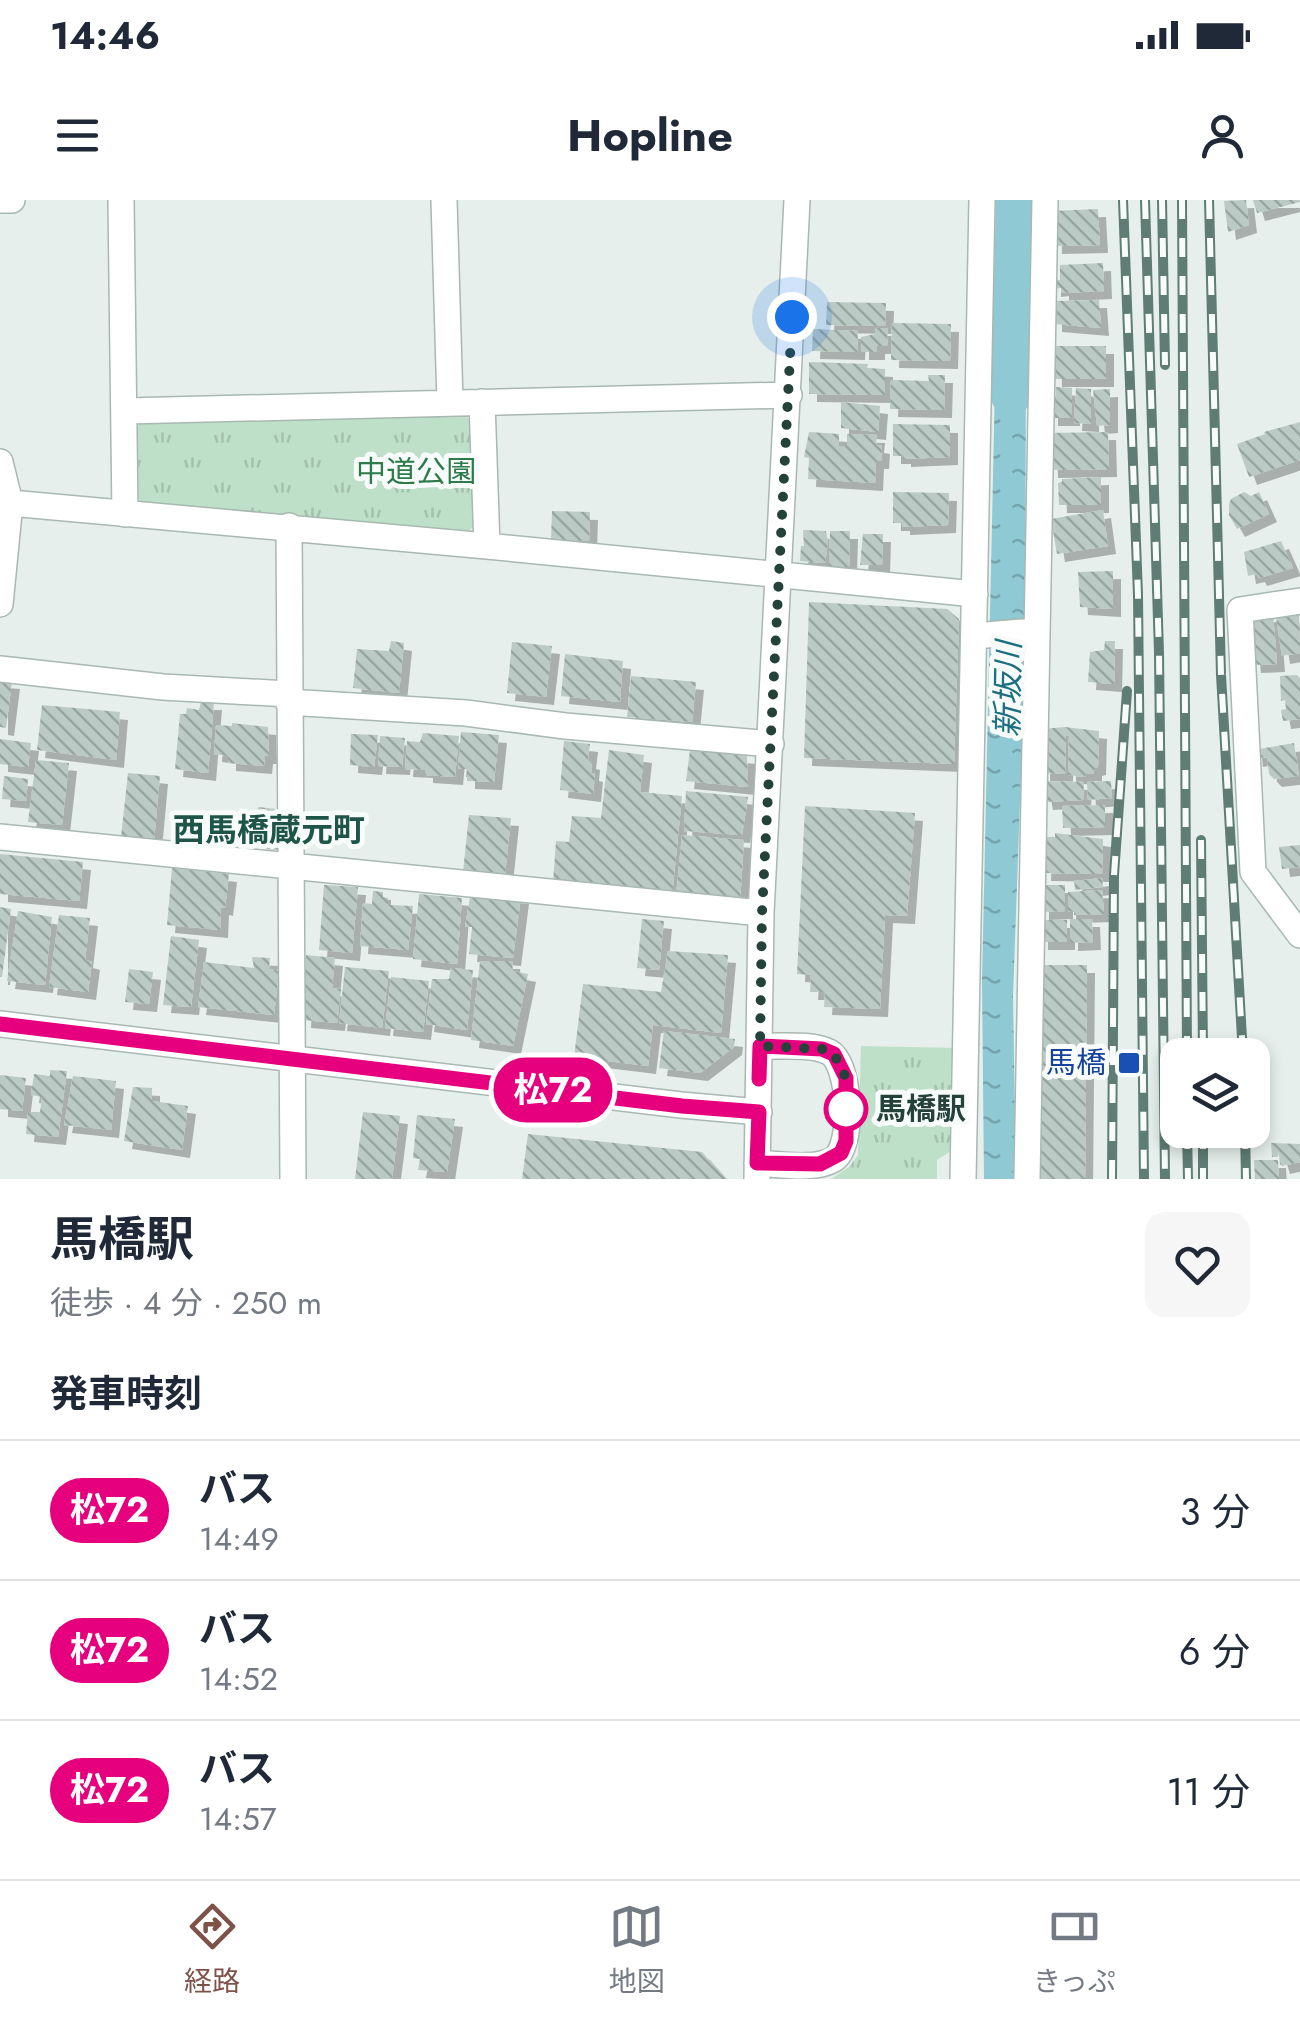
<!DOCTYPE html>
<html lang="ja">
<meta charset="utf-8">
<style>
body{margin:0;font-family:Jost,"Noto Sans JP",sans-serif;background:#f6f6f7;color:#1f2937;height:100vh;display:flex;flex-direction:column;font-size:38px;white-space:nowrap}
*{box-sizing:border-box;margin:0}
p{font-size:32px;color:#747a83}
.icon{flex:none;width:55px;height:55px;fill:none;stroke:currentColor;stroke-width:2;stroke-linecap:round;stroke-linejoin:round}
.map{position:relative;height:979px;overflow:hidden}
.drawer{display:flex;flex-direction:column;background:#fff;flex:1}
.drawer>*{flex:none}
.badge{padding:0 20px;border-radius:32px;font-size:35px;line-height:65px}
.buttons{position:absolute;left:1160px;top:838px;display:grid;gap:20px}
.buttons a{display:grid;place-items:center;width:110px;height:110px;border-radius:20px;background:#fff;box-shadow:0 5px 15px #0003;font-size:50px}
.you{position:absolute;width:50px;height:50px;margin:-25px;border:8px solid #fff;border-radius:50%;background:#1a73e8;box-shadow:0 0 0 15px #1a73e833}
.map>.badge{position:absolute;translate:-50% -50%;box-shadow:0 0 0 5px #fff}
h2{padding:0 50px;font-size:38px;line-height:90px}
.round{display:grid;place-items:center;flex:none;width:105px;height:105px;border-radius:20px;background:#f6f6f7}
.headline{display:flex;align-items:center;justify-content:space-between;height:170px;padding:0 50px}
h1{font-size:48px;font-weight:700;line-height:75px}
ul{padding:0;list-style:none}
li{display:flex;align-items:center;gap:30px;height:140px;padding:0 50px;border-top:2px solid #e0e1e3}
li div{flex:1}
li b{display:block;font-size:38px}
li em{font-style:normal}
li .badge{min-width:110px;font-weight:700;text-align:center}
.status{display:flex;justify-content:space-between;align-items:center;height:70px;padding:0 50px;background:#fff;direction:ltr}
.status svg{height:28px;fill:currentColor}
header{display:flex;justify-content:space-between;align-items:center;height:130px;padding:0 50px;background:#fff;font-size:45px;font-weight:700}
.dock{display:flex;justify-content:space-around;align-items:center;height:140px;border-top:2px solid #e0e1e3;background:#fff;font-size:28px;color:#747a83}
.dock a{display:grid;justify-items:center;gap:5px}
.dock .on{color:#7f5249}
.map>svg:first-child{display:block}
</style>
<div class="status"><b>14:46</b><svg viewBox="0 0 49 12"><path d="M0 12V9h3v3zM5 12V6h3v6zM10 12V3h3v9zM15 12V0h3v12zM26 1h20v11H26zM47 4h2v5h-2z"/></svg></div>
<header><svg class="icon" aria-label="menu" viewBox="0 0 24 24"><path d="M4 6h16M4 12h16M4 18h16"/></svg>Hopline<svg class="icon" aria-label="person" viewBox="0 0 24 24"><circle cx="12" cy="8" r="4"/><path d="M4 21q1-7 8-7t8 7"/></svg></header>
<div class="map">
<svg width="1300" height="979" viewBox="0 0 1300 979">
<defs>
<pattern id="park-tufts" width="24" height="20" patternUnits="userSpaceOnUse" patternTransform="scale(2.5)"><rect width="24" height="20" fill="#bfe0c8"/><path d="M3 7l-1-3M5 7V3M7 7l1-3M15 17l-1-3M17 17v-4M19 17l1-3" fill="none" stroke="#a4c1ad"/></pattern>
<pattern id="water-ripples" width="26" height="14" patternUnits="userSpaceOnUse" patternTransform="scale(2.5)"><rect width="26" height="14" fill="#8ec9d4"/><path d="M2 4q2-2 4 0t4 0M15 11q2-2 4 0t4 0" fill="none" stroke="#74a5ad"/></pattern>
<pattern id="building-back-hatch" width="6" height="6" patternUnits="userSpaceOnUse" patternTransform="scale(2.5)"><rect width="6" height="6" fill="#bbcac4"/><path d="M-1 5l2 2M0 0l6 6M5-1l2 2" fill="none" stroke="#98a6a0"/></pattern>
<filter id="shadow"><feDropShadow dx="8" dy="8" stdDeviation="0" flood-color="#0004"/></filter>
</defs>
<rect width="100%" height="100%" fill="#e6efeb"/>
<!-- park -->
<path fill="url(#park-tufts)" d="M462 212 475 226 476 324 464 335 142 304C129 286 128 237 142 219Z
M861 846 958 848 954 949 937 960V979H831L849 967 858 955Z"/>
<!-- water -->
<path fill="url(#water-ripples)" d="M996 139 1026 144 1025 463 1013 796 1016 979H984L982 781Z"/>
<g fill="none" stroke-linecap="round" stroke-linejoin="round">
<!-- river -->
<path stroke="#8ec9d4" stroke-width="40" d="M1011 196 1016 0"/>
</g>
<!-- building -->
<path fill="url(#building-back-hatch)" filter="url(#shadow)" d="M1246 0 1249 25 1228 32 1224 1Z
M1253 0H1300V2L1257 13Z
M1098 9 1100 45 1054 46 1053 11Z
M1103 63 1104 91 1061 93V88L1053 89V80H1060V65Z
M1099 100 1101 128 1054 124V101Z
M827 102 886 103 885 126 826 125Z
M892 123 951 124 950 161 891 160Z
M875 128H888L887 146H877V152H861V137L875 134Z
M813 129 858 131 857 152 812 151Z
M1053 146H1106V179H1054Z
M809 162 868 164 867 168 885 169V195L809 194Z
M928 175H945L944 210 890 209 891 180 929 181Z
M1056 187 1072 188V218H1050V196H1056Z
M1076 188 1091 189V224L1074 223Z
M1110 189V225L1097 226 1093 190Z
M841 202 880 206 878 232 841 228Z
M1300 222V260L1249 277 1237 244 1265 234 1264 232Z
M893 224 950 225V257L903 259V256H893Z
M809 232 839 234V246H847V234L877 235 876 245 882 246 881 261H876L875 283 808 279 809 258 804 257Z
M1108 232 1109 269 1050 270 1049 233Z
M1101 277V305H1059L1058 283 1062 282V279Z
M893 292 949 293 948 325 902 327V323H893Z
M1244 292 1251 296 1259 292 1269 314 1237 329 1229 315V304L1231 299Z
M1103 310 1108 346 1057 354 1051 319Z
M552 311 590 312 589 341 551 340Z
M803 330 826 331 828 342 825 363 800 361 801 346H804Z
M830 331H850L849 367H829Z
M863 334H883L882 365H860Z
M1281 341 1293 368 1259 378 1257 374 1248 376 1244 352Z
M1113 371V409L1080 407 1078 372Z
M809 402 947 409 959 419 954 564 804 558Z
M1273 413 1277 464 1253 465 1248 417Z
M1299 413 1300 453 1282 456 1276 417Z
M391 441 404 443 399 493 353 488 357 449 389 451Z
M1105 441H1115L1114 484 1088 482 1090 452 1104 450Z
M512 442 552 446 546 497 507 493Z
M565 454 623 461 620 502 561 496Z
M1297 475 1300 478V519L1283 521 1281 510 1286 509 1285 500 1281 501 1280 476Z
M631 476 696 482 692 522 627 517Z
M0 480 12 481 6 528 0 527Z
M201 502H214L208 573 175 569 180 514H186L187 508 199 510Z
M42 505 120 512 116 560 37 550Z
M232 523 268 527 269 556H265L264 566 228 563V556L214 554 216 525 232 526Z
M1065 527 1099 531 1098 567 1094 568V574L1086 573 1085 577 1068 575 1069 536H1066L1065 574 1042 573 1043 529Z
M461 532 499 535 494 582 467 581V569H458Z
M423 533 459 536 455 577 425 575V570L405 569 407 541 420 542Z
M351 534 378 535 374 567 350 565Z
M380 536 405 538 402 567 378 566Z
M0 539 31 543 28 567 0 564Z
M564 541 590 544 588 561 592 562 591 573 595 574 593 594 560 590Z
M1294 543 1299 576 1274 579 1269 574 1267 557 1255 559 1254 550Z
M609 550 644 555 640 592 682 596 672 696 553 683 556 641 569 642 572 616 601 618Z
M690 550 747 556 748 587 686 581Z
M36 560 69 563 62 625 28 622Z
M128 573 160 576 154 641 121 637Z
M4 576 28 579 26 601 2 599Z
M1041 581 1084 582 1083 600 1045 602Z
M1111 581 1112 598 1088 600 1087 582Z
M686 591 748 597 742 635 684 631Z
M1105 605V627L1063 628 1062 606Z
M805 606 915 613 907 716 885 715 880 809 824 807 825 792H810L811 775 797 774Z
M258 607 277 609V642L255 641Z
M469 615 511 618 505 675 463 672Z
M1055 633 1103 639 1102 674 1043 673 1044 637H1055Z
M682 635 744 640 740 702 676 696Z
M1300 645V667L1282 669 1279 647Z
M0 654 83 662 79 701 0 694Z
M172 668 229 674 225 708 221 707 220 730 167 725Z
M1102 678 1103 687 1075 690 1074 681Z
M324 685 358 687 352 753 319 750Z
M1041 685H1065V711L1041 712Z
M1102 690 1104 714 1074 715V712L1068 711V692Z
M373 691 383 692V697L388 698V705L413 706 408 750 360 746 363 703 372 704Z
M471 691 521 696 513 758 469 754 472 727H465Z
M419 694 462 698 457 764 413 759Z
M0 707 11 709 2 777H0Z
M18 711 52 717 45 785 7 781Z
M59 715 90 718 85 760 92 762 88 792 49 787Z
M642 719 664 721 659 770 637 768Z
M1070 719H1092L1093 742 1070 743Z
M1040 720H1067V742H1040Z
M171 736 199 740 191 807 163 805Z
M668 751 728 755 721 833 653 825 648 866 574 857 583 784 661 792Z
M306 755 335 758 332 788 341 789 337 823 303 820Z
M252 757 270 758 269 769 279 771 274 815 198 807 204 762 254 768Z
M480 761H512L513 771 528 774 513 846 471 840Z
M1037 765H1087L1085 979H1037Z
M345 767 389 771 382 828 339 823Z
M451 768 473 770 467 830 426 824 432 779H449Z
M129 769 153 772 149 804 125 802Z
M391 777 429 781 423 832 385 828Z
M664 831 735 839 734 847 700 873 659 868Z
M50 870 67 871 58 937 26 934 28 912H40L42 897 31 895 34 874 50 876Z
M0 875 26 878 22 911 0 909Z
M73 876 116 881 111 930 64 925Z
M133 887 152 888V901L188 906 182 950 124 941Z
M363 912 400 916 392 979H355Z
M417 915 455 919 447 972 418 970 420 959 413 958Z
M528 934 702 952 726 979H522Z
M1271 943 1300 944V962L1282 966 1278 953V957H1272Z
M1254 960H1278L1279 979H1255Z"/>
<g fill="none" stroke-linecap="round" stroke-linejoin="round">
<defs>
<path id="minor" d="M0 0H12
M121 0 125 314
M444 0 450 203
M126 211 789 195
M0 262 10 303 487 346 482 202
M0 302 10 303 0 404
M289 326 293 979
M487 346 975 394
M1300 401 1240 410 1253 672 1300 735
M974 436 1035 431
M0 469 163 487 288 494
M288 502 466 513 565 526 771 544
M0 637 761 713
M0 824 681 905 759 912
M757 963C779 964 815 971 834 959 854 946 851 864 829 852 812 843 780 847 760 846
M757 979 761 713 797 0
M963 979 982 0
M1027 979 1045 0"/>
</defs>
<!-- minor casing -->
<use href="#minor" stroke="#a8b8b2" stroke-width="28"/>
<!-- minor -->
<use href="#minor" stroke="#fff" stroke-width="25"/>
<defs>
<path id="rail" d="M1123 0 1138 395 1144 979
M1145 0 1159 453 1165 979
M1162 0 1165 165
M1182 0 1187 855
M1209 0 1221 475 1243 855
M1201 640 1203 855
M1187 930 1188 979
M1203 930V979
M1245 930 1246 979
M1112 979 1114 675 1127 491"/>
</defs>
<!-- rail casing -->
<use href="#rail" stroke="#5f7d75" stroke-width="10"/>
<!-- rail -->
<use href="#rail" stroke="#f7fbf9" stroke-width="6" stroke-dasharray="19" stroke-linecap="butt"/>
</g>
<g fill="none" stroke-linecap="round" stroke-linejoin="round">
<defs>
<path id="line" d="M0 824 682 906 759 912 757 963 820 964 841 953 846 941V878L834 854 822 849 760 846 759 879"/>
</defs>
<!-- line casing -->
<use href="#line" stroke="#fff" stroke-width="22"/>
<!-- line -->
<use href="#line" stroke="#e6007e" stroke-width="15"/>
<!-- walk -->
<path stroke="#24423a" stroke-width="10" stroke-dasharray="0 18" d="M792 117 762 713 760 846 822 849 834 854 846 878V909"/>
</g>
<!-- markers -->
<rect fill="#1a4fb4" stroke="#f7fbf9" stroke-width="4" x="1117" y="851" width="24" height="24" rx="5"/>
<circle fill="#fff" stroke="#e6007e" stroke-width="5" cx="846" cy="909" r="20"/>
<g text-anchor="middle" stroke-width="10" stroke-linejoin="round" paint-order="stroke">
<!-- park labels -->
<g font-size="30" fill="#2d7a4b" stroke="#f7fbf9">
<text x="416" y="282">中道公園</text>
</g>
<!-- transit labels -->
<g font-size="30" fill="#164399" stroke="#f7fbf9" text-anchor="end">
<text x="1106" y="873">馬橋</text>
</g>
<!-- stop labels -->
<g font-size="30" font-weight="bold" fill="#24423a" stroke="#f7fbf9" text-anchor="start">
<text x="876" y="919">馬橋駅</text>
</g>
<!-- water labels -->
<g font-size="32" font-style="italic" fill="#1c6f80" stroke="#f7fbf9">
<text transform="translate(1008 489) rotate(-89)" y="11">新坂川</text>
</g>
<!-- neighbourhood labels -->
<g font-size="32" font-weight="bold" fill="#1f5548" stroke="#f7fbf9">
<text x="269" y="641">西馬橋蔵元町</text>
</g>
</g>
</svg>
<div class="buttons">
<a><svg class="icon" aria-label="layers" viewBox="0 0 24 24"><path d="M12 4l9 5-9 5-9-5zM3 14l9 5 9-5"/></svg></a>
</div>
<div class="you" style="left:792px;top:117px"></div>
<b class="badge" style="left:553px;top:890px;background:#e6007e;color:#fff">松72</b>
</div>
<section class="drawer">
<div class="headline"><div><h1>馬橋駅</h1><p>徒歩 · 4 分 · 250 m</p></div><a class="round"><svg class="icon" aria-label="heart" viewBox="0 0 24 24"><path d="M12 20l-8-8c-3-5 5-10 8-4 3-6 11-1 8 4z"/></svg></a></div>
<h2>発車時刻</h2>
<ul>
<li><span class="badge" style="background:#e6007e;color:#fff">松72</span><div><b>バス</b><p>14:49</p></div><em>3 分</em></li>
<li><span class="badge" style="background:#e6007e;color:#fff">松72</span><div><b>バス</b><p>14:52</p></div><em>6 分</em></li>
<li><span class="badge" style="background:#e6007e;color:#fff">松72</span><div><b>バス</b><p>14:57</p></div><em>11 分</em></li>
</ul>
</section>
<nav class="dock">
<a class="on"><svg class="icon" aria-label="directions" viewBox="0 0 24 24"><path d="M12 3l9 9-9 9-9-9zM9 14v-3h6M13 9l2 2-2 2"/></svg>経路</a>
<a><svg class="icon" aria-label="map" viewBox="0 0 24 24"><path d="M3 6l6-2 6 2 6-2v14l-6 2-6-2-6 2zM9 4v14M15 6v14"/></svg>地図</a>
<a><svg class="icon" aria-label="tickets" viewBox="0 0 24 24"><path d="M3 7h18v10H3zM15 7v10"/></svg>きっぷ</a>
</nav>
